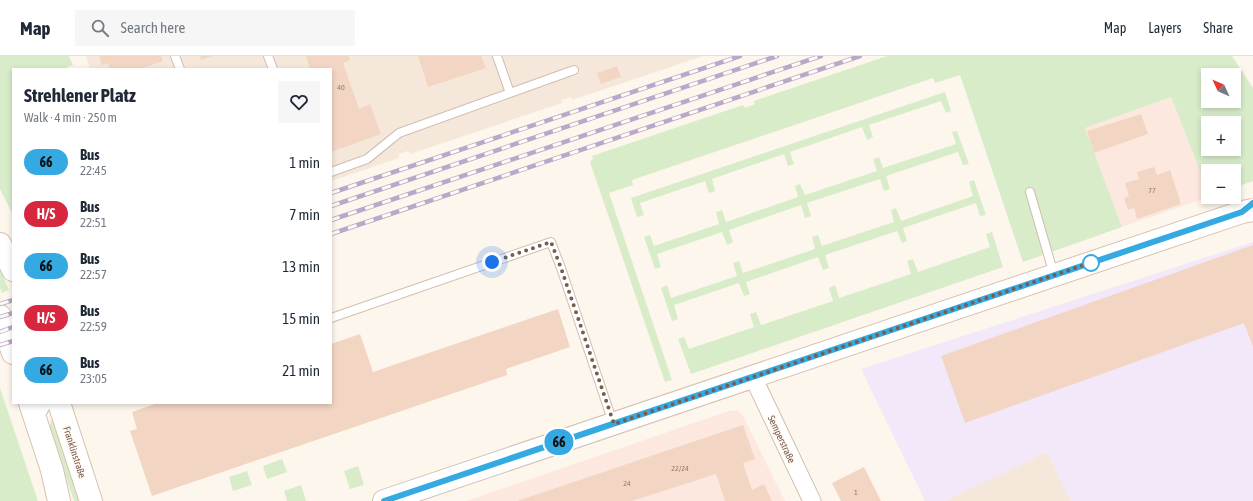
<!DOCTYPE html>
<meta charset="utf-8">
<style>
body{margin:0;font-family:"Asap Condensed",sans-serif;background:#f6f6f7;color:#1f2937;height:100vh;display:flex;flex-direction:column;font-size:15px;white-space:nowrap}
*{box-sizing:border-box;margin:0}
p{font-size:13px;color:#747a83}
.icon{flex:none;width:22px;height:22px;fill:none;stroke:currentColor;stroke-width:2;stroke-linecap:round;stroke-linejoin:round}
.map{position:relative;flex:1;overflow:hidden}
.details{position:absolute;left:12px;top:12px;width:320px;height:336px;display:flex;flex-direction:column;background:#fff;border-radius:0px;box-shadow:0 2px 6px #0003}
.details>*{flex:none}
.badge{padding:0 8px;border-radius:13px;font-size:14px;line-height:26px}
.needle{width:26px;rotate:314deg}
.buttons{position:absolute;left:1201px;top:12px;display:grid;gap:8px}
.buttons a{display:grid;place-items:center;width:40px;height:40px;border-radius:0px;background:#fff;box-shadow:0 2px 6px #0003;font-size:20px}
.you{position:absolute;width:20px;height:20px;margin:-10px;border:3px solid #fff;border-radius:50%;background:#1a73e8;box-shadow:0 0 0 6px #1a73e833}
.map>.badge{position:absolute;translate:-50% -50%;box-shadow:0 0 0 2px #fff}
.round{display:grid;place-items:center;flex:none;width:42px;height:42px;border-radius:0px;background:#f6f6f7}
.summary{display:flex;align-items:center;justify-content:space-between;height:68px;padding:0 12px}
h1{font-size:19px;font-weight:700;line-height:30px}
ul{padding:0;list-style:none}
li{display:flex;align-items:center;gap:12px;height:52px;padding:0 12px}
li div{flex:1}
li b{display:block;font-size:15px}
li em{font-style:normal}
li .badge{min-width:44px;font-weight:700;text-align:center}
header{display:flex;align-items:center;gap:24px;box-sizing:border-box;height:56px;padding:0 20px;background:#fff;border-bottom:1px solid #e0e1e3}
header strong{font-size:19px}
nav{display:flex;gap:22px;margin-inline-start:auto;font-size:14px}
.search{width:280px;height:36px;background:#f6f6f7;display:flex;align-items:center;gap:10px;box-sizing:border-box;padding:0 14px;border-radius:0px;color:#747a83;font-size:15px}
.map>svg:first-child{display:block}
</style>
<header>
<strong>Map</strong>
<div class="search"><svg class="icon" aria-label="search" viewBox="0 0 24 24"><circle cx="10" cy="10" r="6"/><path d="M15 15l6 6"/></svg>Search here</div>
<nav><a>Map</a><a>Layers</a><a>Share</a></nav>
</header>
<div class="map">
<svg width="1253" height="445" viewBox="0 0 1253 445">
<rect width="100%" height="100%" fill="#fdf6ec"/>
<!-- residential -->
<path fill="#f5e8da" d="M86 0H703L572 44 571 41 561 44 562 47 410 98 408 95 399 98V102L331 125V13H90Z
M1047 396 1071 445H945L955 440Z"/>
<!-- commercial -->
<path fill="#fde8e0" d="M1171 41 1208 135V141H1209L1122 171 1085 72Z
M738 354 744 362 785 445H466L729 355Z"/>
<!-- education -->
<path fill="#f3e8fa" d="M1253 186V445H1071L1047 396 945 445H925L861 313Z"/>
<!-- green -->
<path fill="#d8ecc9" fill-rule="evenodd" d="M0 0H69L73 9 67 11 68 13H13V159L0 133Z
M887 0H1232L1253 32V125L1234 132V115H1208V135L1171 41 1085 72 1122 171 1023 206 960 19 935 27 933 22 632 124 633 129 609 137 672 324 665 326 590 106 593 103 592 100 743 49 745 52 755 48 754 45ZM1208 19H1234V45H1208ZM1208 67H1234V93H1208Z
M945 36 951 55 946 57 941 45 869 69 873 81 867 84 862 71 790 96 794 108 788 110 784 98 712 123 715 135 709 137 705 125 640 147 644 159 637 161 631 142Z
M957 75 969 108 963 109 958 96 886 120 890 133 884 135 880 123 807 147 811 160 805 162 801 149 729 174 733 186 727 189 722 176 657 198 661 211 655 213 644 181 650 179 654 190 719 168 716 156 722 154 726 166 798 141 795 130 800 128 805 139 877 115 873 103 879 101 883 112 956 88 952 76Z
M974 124 986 159 980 160 976 147 903 172 907 185 902 187 897 175 825 199 829 212 823 214 818 201 746 226 750 238 744 240 739 227 674 249 678 263 672 265 661 232 667 229 671 242 737 220 733 207 739 205 743 217 815 193 812 181 818 179 822 190 894 166 891 154 896 152 901 165 973 140 969 126Z
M992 176 1003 211 691 318 678 283 684 281 689 293 754 271 750 258 756 256 761 269 833 245 829 232 835 229 839 242 911 218 907 205 913 203 918 216 990 191 986 178Z
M0 212 9 234 2 237 0 232Z
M0 332 38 445H0Z
M52 362 81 445H74L49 372Z
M282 403 287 416 267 423 263 410Z
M358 410 364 429 350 433 344 415Z
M247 415 252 429 233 435 229 421Z
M301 429 306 445H287L284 435Z"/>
<!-- building -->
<path fill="#f3d5c3" d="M99 0H161L163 5 140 13H110L108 7 102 9Z
M200 0H213L201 4Z
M306 0H349L350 4 343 7 359 53 370 48 381 78 331 96V13H310Z
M418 0H481L486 12 428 31Z
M617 10 621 21 601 28 597 17Z
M1141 58 1148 78 1094 97 1087 75Z
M1154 111 1157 119 1170 114 1181 148 1137 163 1134 152 1128 154 1124 142 1129 140 1125 127 1139 123 1137 116Z
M1253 189V291L1244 267 965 367 941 300Z
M558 253 570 291 506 313 507 319 152 440 130 375 137 373 132 356 158 347H331V288L360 278 373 316Z
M743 369 755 403 743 407 752 434 764 428 772 445H725L716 418 632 445H517Z
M864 411 881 445H841L832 427Z"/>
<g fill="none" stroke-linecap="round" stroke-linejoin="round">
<defs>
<path id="lane" d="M175 0 180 13
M268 0 273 13
M510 37 574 14
M331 116 367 103 399 77 510 37 497 0
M1030 136 1054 219
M331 262 551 186 561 212 613 367
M39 362 48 347"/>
<path id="street" d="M753 321 812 445"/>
<path id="secondary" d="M0 188 13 214
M0 260 13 297
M30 347 52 414 59 445
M59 347 91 445
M384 445 1242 156 1253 154"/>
</defs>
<!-- lane casing -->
<use href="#lane" stroke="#d1beb0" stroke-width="10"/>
<!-- street casing -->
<use href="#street" stroke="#d1beb0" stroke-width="19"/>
<!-- secondary casing -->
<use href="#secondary" stroke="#d6c0b0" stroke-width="24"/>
<!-- lane -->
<use href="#lane" stroke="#fff" stroke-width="8"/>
<!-- street -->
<use href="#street" stroke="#fff" stroke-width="17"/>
<!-- secondary -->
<use href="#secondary" stroke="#fff" stroke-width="22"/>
<defs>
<path id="rail" d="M331 137 740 0
M331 150 777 0
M331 164 821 0
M331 178 860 0
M0 248 13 244
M0 261 13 257
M0 276 13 271
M0 289 13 285"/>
</defs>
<!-- rail casing -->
<use href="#rail" stroke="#b9a8c9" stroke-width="4.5"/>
<!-- rail -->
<use href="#rail" stroke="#fffaf3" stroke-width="3" stroke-dasharray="9" stroke-linecap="butt"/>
</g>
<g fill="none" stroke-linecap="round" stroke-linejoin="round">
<defs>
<path id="line" d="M384 445 1242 156 1253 147"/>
</defs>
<!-- line casing -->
<use href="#line" stroke="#fff" stroke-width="9"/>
<!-- line -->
<use href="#line" stroke="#35a9e1" stroke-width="6"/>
<!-- walk -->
<path stroke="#7a5c4d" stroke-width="4" stroke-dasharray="0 7.2" d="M492 206 551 186 561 212 614 368 1093 206 1091 207"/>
</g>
<!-- markers -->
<circle fill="#fff" stroke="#35a9e1" stroke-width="2" cx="1091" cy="207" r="8"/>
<g text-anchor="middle" stroke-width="3" stroke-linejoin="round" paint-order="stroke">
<!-- number labels -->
<g font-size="8" fill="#987a6a">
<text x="341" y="34">40</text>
<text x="1152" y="137">77</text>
<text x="680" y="415">22/24</text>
<text x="627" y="430">24</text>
<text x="856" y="439">1</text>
</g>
<!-- street labels -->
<g font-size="10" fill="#7a5c4d" stroke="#fffaf3">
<text transform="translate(782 383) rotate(65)" y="4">Semperstraße</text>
<text transform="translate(75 396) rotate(72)" y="4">Franklinstraße</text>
</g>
</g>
</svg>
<div class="buttons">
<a><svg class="needle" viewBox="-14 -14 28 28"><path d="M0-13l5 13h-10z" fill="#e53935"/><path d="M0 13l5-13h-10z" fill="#747a83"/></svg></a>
<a>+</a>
<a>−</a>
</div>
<div class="you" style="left:492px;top:206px"></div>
<b class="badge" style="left:559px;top:386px;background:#35a9e1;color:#111">66</b>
<section class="details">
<div class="summary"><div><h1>Strehlener Platz</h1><p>Walk · 4 min · 250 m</p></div><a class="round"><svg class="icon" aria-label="heart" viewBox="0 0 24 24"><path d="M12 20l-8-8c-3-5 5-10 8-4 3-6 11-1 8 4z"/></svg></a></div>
<ul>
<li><span class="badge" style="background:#35a9e1;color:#111">66</span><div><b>Bus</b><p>22:45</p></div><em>1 min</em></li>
<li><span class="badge" style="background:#d7263d;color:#fff">H/S</span><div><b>Bus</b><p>22:51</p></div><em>7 min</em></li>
<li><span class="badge" style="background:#35a9e1;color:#111">66</span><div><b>Bus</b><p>22:57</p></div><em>13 min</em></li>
<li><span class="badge" style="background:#d7263d;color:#fff">H/S</span><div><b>Bus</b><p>22:59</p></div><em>15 min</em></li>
<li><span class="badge" style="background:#35a9e1;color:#111">66</span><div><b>Bus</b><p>23:05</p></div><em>21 min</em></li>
</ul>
</section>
</div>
